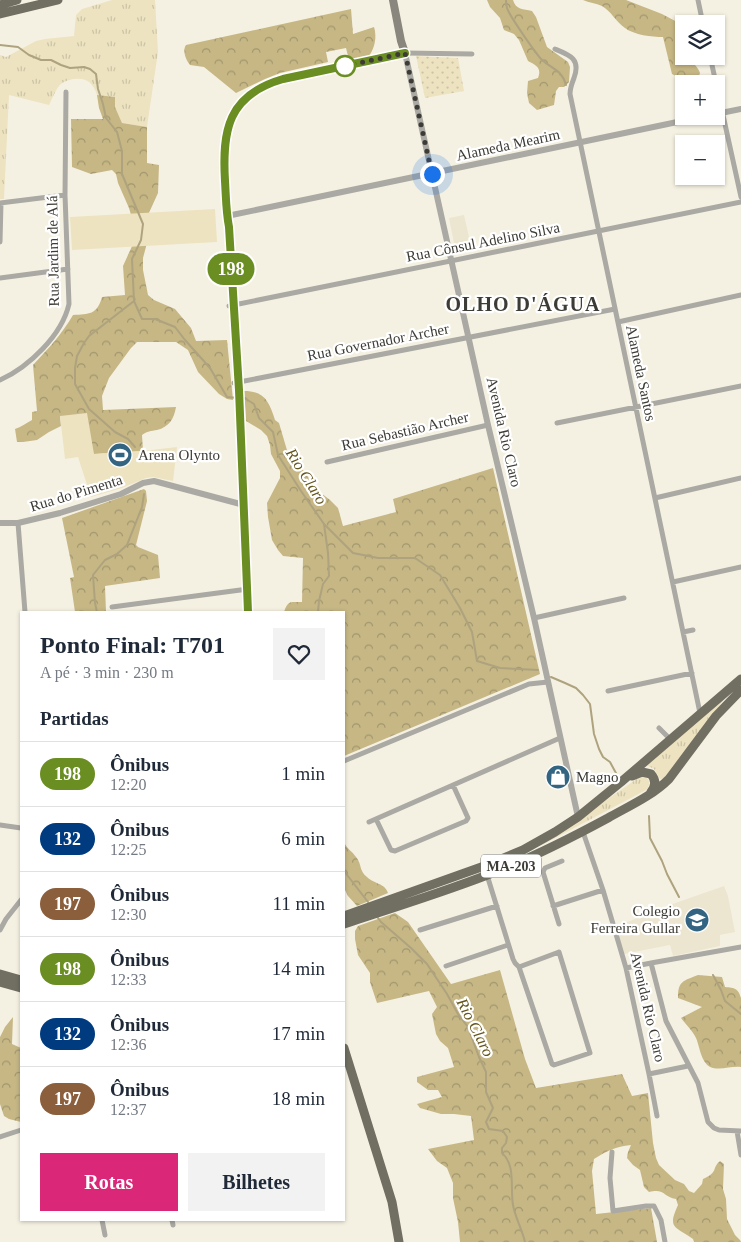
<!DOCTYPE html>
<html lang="pt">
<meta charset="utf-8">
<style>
body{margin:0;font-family:"Times New Roman",serif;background:#f2f2f3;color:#1f2937;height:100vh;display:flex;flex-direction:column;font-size:19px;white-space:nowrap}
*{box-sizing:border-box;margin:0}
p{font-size:16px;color:#747a83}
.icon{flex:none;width:28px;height:28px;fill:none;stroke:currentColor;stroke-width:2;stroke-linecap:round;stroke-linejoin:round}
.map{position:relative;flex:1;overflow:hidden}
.panel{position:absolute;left:20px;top:611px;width:325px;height:610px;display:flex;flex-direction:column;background:#fff;border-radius:0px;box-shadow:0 1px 4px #0004}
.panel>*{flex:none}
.badge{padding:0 10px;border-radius:16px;font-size:18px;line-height:32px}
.buttons{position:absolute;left:675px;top:15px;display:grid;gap:10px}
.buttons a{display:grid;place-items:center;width:50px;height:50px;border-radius:0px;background:#fff;box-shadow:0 1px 4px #0004;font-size:25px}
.you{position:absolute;width:25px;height:25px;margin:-12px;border:4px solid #fff;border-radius:50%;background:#1a73e8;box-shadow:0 0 0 8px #1a73e833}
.map>.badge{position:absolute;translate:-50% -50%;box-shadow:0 0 0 2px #fff}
h2{padding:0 20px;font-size:19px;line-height:45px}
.round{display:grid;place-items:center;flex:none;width:52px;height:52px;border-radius:0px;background:#f2f2f3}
.summary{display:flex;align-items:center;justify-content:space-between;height:85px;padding:0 20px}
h1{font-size:24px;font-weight:800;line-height:38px}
.primary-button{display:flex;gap:10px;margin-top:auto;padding:10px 20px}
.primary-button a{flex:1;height:58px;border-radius:0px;background:#db2777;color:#fff;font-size:20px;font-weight:800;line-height:58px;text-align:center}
.primary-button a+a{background:#f2f2f3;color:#1f2937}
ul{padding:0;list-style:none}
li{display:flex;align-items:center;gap:15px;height:65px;padding:0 20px;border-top:1px solid #e0e1e3}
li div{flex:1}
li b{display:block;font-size:19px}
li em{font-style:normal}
li .badge{min-width:55px;font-weight:700;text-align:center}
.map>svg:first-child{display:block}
</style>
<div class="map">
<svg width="741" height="1242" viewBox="0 0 741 1242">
<defs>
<pattern id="grass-tufts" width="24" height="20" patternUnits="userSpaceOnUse" patternTransform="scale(1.25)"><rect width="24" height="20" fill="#ede3c1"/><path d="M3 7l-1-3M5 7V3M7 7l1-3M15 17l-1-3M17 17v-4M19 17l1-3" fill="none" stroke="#ccc4a6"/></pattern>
<pattern id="forest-crowns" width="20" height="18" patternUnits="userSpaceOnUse" patternTransform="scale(1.25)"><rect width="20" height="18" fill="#c6b785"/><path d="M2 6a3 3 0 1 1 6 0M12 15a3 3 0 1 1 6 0" fill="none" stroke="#a2966e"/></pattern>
<pattern id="park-dots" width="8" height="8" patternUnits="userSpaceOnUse" patternTransform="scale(1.25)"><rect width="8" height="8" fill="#ede3c1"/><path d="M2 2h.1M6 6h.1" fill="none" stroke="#ccc4a6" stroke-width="1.8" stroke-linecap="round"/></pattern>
</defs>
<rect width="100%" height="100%" fill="#f5f1e2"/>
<!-- built -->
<path fill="#ece6d0" d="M464 215 472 250 456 253 449 218Z
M724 886 728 896 735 932 720 935V946L673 956 670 945 624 954 616 927 658 909Z"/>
<!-- grass -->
<path fill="url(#grass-tufts)" d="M112 0H155L158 52 147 127 122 123 115 107V97L97 95C93 81 84 76 69 80 66 81 61 83 59 86 55 91 52 99 49 105L9 95 4 199H0V55L6 57 36 41 45 39 74 36 76 15 82 9Z
M723 699V701L664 778 660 779 654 769 646 765Z
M643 776C650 778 651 785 646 790L540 846 638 778Z"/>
<!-- forest -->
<path fill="url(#forest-crowns)" d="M487 0H513C516 10 523 9 532 11L536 17 547 47 568 62 570 67 569 82 564 87H559L556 91 554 105 537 110 529 103 527 93 528 81 538 78C542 68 536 65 528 61L519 40 514 34 504 30 500 18 490 7Z
M583 0H626L662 14 679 23 689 22 691 24H684V56H690C692 63 698 67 700 73L699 76C690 78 680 79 672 74L663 37C652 37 634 35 625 28 616 22 611 11 602 6 596 3 589 3 583 0Z
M351 9 353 34 374 27C377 36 375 48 369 56L349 60 346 48 326 52 328 62 280 73 265 79 236 93 204 67 190 65C186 60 182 51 186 45Z
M97 95 115 97V107L122 123 147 127V163L159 165 158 193 148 215 147 243 143 258V270L148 295 154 300 175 309 191 328 196 341 227 340 233 400 227 399 219 394 198 372 188 350 176 342H137L131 348 109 378 102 396 103 410 176 407C174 419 169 427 157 430 151 431 147 431 142 435L143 451 94 454 60 416 61 426 49 432 37 440 23 442H17L15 429C21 427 26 423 32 420V412L37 411 33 365C48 349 62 334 73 315 89 314 97 315 102 297L125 295 123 266 133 244 134 225 129 208 118 183 116 174 112 170 91 174 72 167 71 119H103L99 108Z
M244 391C265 391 269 402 275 420L279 423 289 457 301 467 317 490 330 500 338 508 343 526 396 512 393 499 493 468 540 674 344 756V612H284C288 600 290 602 302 602L303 558 283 556 278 550 272 540 268 517 267 503 280 478V471L271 454 270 445 267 436 261 430 246 421Z
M144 489 146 491 147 501 136 545 138 547 158 555 160 578 105 586 106 612H75L70 578 74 577 62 518Z
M344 842C347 849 352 851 356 857 362 864 359 871 367 877 374 884 385 883 388 893L357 906 348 896 344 888Z
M395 913 408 922 451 984 500 970 525 1059 536 1088 622 1074 632 1096 648 1093 653 1143 656 1158 659 1165 675 1180 684 1184 689 1191 694 1193 702 1184 703 1179C719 1172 711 1169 720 1161L724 1164 723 1189 726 1199 727 1219 735 1235 740 1240 741 1242H694L693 1239C675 1226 667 1229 678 1205L676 1199C663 1197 665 1188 649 1192L644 1187 640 1170 633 1165 627 1158 628 1152 631 1145C615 1147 608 1150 594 1159L592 1171 596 1214 651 1208 657 1242H460L458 1222 453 1198V1183L447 1168 437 1161 428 1149 474 1140 471 1116 454 1114H441L420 1108 417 1104 442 1097 438 1090H428L417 1082V1077L454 1067 448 1048 440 1041 436 1034 432 1014 437 1007 429 991 377 1003 370 982V973L358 955 355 939V931L358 926Z
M698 975 722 977 725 987C735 988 738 988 741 998V1067C732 1066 722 1070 713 1068 701 1065 700 1047 696 1038 693 1031 686 1025 681 1018L702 1007 678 998C678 981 683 981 698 975Z
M13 1017 12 1044 21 1048V1122L9 1119 4 1116 0 1104V1037L5 1027Z"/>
<!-- park -->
<path fill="url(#park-dots)" d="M416 56 458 58 464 91 425 98Z"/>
<!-- pitch -->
<path fill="#ede3c1" d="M215 209 217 242 72 250 70 217Z
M87 413 94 454 143 451 177 447 173 481 153 477 146 478 122 488 91 497 78 457 65 459 60 416Z"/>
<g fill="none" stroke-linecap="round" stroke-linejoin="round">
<!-- stream -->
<path stroke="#aea37e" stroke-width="2" d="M506 0C506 3 506 5 507 8 509 15 536 54 542 60 552 69 562 70 566 85
M0 45 18 47 29 55 41 60H51L61 65 70 68 84 67 90 69 96 74 98 89 103 104 106 118 117 132 122 151V174L143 224 141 240 132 259 134 301 142 319H155L175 327 185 340 210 368 227 397 238 398
M134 301 89 336 84 343 77 356 75 368V384L89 409 115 432 128 439 135 447
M243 398 246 399 254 404 259 418 273 432 278 455 301 491 324 524 328 553 329 576 323 584 319 601 318 612
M324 524 353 553 378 558H415L440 575 460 608 472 632 477 661 500 668 538 670
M97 612 95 603 93 575 105 560 117 554 127 545 142 507 144 494
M551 677 565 683 576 688 583 695 590 704 594 734 599 749 603 757 610 762 617 775
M649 816 650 838 662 861 667 874 679 897
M344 871 368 902
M378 918 381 922 411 948 427 964 447 994 458 1014 468 1027 479 1057 486 1072V1092L493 1108 486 1122 489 1129 503 1131 507 1137 506 1143 502 1148V1153C516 1165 510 1188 513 1205 515 1217 522 1229 525 1242
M713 975 721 990 725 1001 741 1014"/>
<!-- minor -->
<path stroke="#aba9a3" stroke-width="5" d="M698 0 703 24
M555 49C570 55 581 59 574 78 572 83 570 88 570 94L700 713
M405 53 472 54
M710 56 741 197
M0 203 65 195
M0 242 1 203
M0 278 68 269
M229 306 741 202
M618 322 741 295
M0 380C29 367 62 335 69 304L65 195 66 92
M234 383 615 309
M557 423 741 386
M327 462 488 425
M655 498 741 478
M18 523 25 612
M673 582 741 567
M112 607 248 589
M534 618 624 598
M683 632 693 630
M608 691 692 673
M659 728 670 739
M344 761 529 684 548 682
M376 819 391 850 395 851 466 821 468 818 453 785
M369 822 560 738
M0 825 21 828
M583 832 603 890 626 968 649 1074 657 1116
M487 875 513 959 515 963 519 967 552 1064 554 1065 590 1053 559 952 519 967
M553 906 603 890
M559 924 543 872 545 868 562 861
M0 930 6 919 21 900
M420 930 497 906
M651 963 666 1021 698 1083 708 1122 714 1128 719 1130 741 1131
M446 966 508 945
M626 968 651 963 741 947
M649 1074 688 1066
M737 1131 741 1155
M0 1137 21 1130
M612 1152 610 1178 613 1211 646 1206H654L661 1220 665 1242
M102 1220 105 1235
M172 1220 173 1225"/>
<!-- tertiary -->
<path stroke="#aba9a3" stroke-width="6" d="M405 53 488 425 534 618 578 817
M716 114 741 109
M227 216 706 116
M0 523H18L60 513 121 494 143 483 154 481 244 505"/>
<!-- secondary -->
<path stroke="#89867d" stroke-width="8" d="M393 0 401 41 405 53
M248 612 239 390 229 227C226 212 226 197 225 181 222 130 228 95 283 79L405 53"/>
<!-- primary -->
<path stroke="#716e62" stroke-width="9" d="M0 5 17 0
M0 14 58 0
M632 776 642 772 651 774C656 780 656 786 651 792
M344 916 487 865 523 850 555 832 578 817 621 782 741 679
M344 924C394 907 445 892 495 872 534 857 571 838 608 818 629 806 652 796 669 779L716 716 741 690
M0 974 21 980
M0 982 21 988
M344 1048 392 1202 399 1242"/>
</g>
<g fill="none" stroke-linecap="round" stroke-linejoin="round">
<defs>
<path id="line" d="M248 612 239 390 229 227C226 212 226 197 225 181 222 130 228 95 283 79L405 53"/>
</defs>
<!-- line casing -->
<use href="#line" stroke="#fff" stroke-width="11"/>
<!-- line -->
<use href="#line" stroke="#6b8e23" stroke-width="8"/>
<!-- walk -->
<path stroke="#3d3b35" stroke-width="5" stroke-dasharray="0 9" d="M345 66 405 53 432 174"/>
</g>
<!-- icons -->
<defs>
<symbol id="stadium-disc" viewBox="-11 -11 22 22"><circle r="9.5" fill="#336482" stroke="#fff"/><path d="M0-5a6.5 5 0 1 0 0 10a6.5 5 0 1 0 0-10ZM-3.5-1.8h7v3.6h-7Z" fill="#fff"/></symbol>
<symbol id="shop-disc" viewBox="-11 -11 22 22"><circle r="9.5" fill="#336482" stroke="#fff"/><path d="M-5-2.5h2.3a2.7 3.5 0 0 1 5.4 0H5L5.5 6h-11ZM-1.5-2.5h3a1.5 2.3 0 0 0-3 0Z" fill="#fff"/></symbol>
<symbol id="school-disc" viewBox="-11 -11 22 22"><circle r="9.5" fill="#336482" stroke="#fff"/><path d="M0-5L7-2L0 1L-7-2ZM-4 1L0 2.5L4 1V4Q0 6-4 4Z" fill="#fff"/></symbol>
</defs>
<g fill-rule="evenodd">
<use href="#stadium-disc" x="106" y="441" width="28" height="28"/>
<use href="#shop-disc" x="544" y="763" width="28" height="28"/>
<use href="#school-disc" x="683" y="906" width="28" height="28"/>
</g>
<!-- markers -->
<circle fill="#fff" stroke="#6b8e23" stroke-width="2.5" cx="345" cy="66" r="10"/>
<g text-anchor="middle" stroke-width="4.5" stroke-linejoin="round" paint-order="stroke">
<!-- shield labels -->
<rect fill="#fff" stroke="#777672" stroke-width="1" x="481" y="854.5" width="60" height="23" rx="4"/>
<g font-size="14" font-weight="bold" fill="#3d3b35">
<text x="511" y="871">MA-203</text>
</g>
<!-- street labels -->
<g font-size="15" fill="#3d3b35" stroke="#fff">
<text transform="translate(508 145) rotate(-12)" y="5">Alameda Mearim</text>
<text transform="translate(483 242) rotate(-11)" y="5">Rua Cônsul Adelino Silva</text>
<text transform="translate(53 251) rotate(-91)" y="5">Rua Jardim de Alá</text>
<text transform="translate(378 342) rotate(-11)" y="5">Rua Governador Archer</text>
<text transform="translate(641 373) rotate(78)" y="5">Alameda Santos</text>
<text transform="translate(405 431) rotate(-13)" y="5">Rua Sebastião Archer</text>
<text transform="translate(504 432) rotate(77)" y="5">Avenida Rio Claro</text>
<text transform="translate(76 493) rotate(-17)" y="5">Rua do Pimenta</text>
<text transform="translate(648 1007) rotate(77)" y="5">Avenida Rio Claro</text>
</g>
<!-- poi labels -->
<g font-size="15" fill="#3d3b35" stroke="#fff" text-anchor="start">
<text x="138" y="460">Arena Olynto</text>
<text x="576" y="782">Magno</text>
<text x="680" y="916" text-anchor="end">Colegio<tspan x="680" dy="17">Ferreira Gullar</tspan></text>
</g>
<!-- water labels -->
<g font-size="16" font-style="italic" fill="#65561b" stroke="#fff">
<text transform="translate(307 476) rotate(58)" y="6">Rio Claro</text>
<text transform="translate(476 1027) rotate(63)" y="6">Rio Claro</text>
</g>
<!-- district labels -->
<g font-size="20" font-weight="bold" letter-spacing="1" fill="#3d3b35" stroke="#fff">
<text x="523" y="311">OLHO D'ÁGUA</text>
</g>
</g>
</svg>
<div class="buttons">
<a><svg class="icon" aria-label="layers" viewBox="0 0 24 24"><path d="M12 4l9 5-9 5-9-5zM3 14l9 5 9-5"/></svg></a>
<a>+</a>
<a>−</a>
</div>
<div class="you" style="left:432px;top:174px"></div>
<b class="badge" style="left:231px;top:269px;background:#6b8e23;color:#fff">198</b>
<section class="panel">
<div class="summary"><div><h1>Ponto Final: T701</h1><p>A pé · 3 min · 230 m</p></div><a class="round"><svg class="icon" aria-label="heart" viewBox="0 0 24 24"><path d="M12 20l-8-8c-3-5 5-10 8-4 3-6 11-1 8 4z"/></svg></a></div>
<h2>Partidas</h2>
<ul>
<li><span class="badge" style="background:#6b8e23;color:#fff">198</span><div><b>Ônibus</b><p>12:20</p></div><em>1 min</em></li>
<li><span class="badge" style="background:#003b80;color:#fff">132</span><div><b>Ônibus</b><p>12:25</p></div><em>6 min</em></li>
<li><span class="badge" style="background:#8b5e3c;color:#fff">197</span><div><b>Ônibus</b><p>12:30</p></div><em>11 min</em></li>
<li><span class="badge" style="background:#6b8e23;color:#fff">198</span><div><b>Ônibus</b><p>12:33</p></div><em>14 min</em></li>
<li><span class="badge" style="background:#003b80;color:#fff">132</span><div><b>Ônibus</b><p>12:36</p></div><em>17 min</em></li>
<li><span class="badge" style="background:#8b5e3c;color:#fff">197</span><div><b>Ônibus</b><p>12:37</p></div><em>18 min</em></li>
</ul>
<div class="primary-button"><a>Rotas</a><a>Bilhetes</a></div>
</section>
</div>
